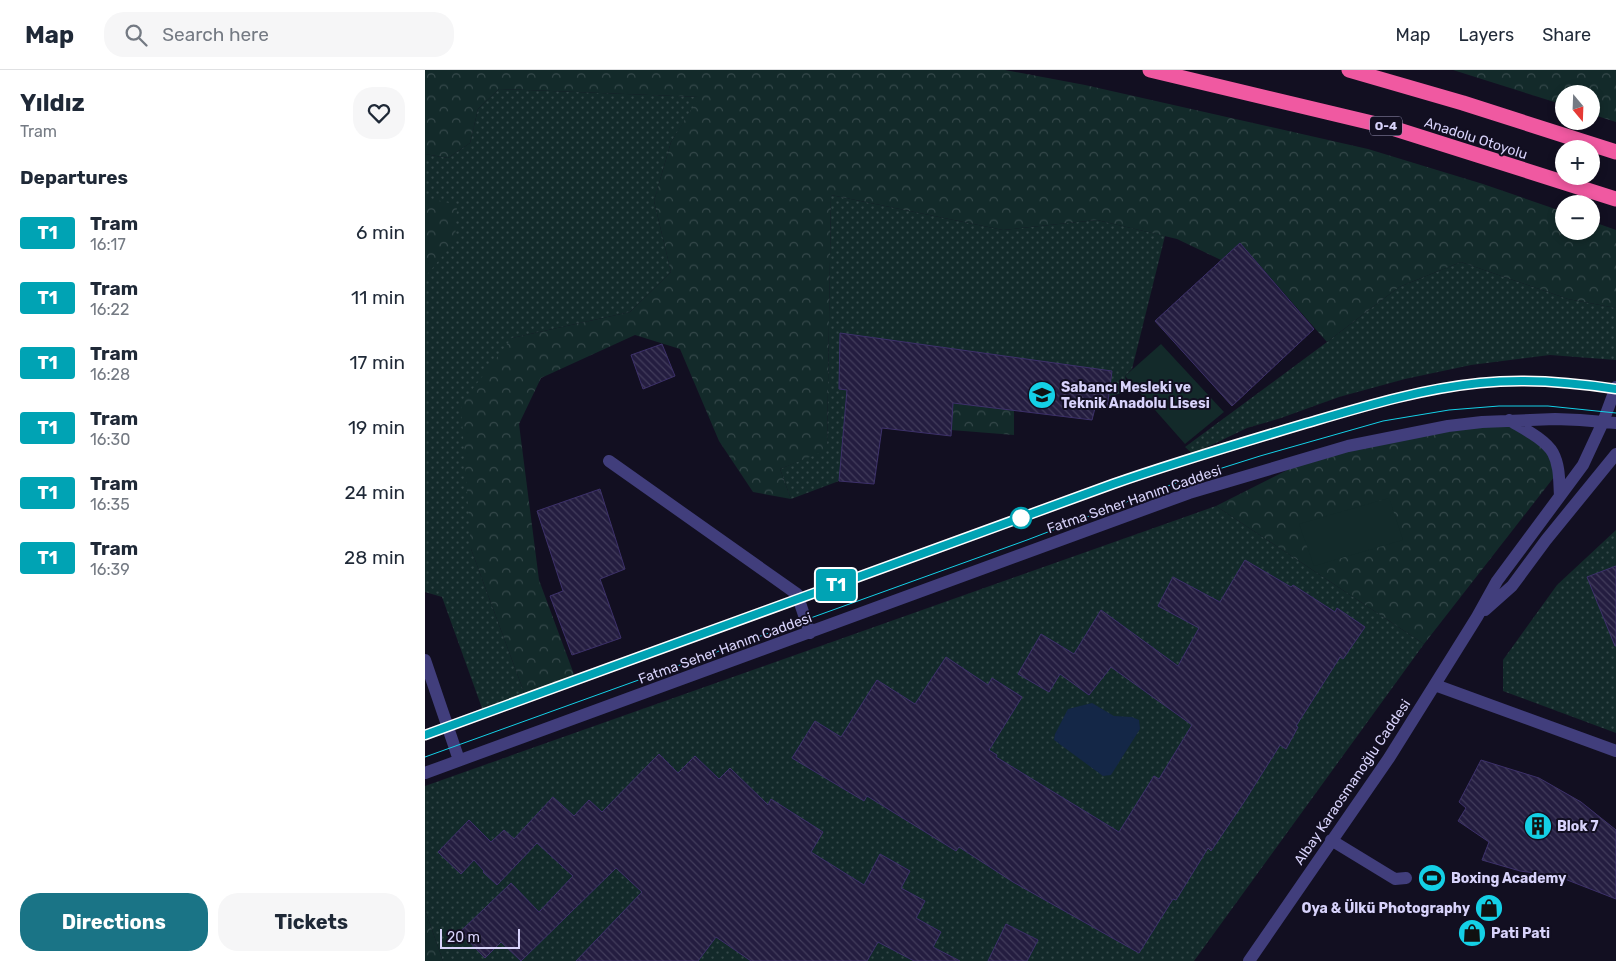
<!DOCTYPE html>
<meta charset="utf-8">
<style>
body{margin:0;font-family:Rubik,sans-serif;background:#f6f6f7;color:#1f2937;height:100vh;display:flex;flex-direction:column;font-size:19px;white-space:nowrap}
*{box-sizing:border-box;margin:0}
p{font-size:16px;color:#747a83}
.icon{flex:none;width:28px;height:28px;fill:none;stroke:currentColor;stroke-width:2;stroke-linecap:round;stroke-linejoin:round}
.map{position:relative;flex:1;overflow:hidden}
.sheet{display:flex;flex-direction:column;background:#fff;width:425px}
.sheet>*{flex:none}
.badge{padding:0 10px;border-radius:4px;font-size:18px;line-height:32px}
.needle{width:32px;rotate:161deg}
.fabs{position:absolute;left:1130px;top:15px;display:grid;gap:10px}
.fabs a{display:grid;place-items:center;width:45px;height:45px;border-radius:50%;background:#fff;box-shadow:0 2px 8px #0003;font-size:25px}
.scale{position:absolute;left:15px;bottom:12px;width:80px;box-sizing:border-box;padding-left:5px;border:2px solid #d8d3fb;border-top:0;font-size:14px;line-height:18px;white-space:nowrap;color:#d8d3fb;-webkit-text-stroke:4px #120f21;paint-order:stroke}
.map>.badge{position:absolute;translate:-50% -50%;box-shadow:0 0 0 2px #fff}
h2{padding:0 20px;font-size:19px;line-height:45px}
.round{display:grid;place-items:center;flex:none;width:52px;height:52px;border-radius:20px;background:#f6f6f7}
.summary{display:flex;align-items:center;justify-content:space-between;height:85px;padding:0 20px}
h1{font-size:24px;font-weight:700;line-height:38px}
.action{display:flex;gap:10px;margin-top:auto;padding:10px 20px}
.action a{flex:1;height:58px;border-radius:20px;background:#1a7486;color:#fff;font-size:20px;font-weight:700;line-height:58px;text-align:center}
.action a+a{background:#f6f6f7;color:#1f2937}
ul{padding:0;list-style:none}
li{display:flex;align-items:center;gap:15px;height:65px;padding:0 20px}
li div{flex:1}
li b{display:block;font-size:19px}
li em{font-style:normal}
li .badge{min-width:55px;font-weight:700;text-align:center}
header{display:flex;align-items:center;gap:30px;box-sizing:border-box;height:70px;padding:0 25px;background:#fff;border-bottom:1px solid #e0e1e3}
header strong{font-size:24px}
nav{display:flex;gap:28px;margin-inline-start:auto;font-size:18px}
.search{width:350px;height:45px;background:#f6f6f7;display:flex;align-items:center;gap:12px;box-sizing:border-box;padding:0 18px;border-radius:20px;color:#747a83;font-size:19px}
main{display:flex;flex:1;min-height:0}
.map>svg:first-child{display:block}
</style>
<header>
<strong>Map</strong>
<div class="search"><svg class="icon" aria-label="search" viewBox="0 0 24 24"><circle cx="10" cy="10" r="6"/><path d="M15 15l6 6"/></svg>Search here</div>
<nav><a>Map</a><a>Layers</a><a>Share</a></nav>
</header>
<main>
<section class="sheet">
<div class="summary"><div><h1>Yıldız</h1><p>Tram</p></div><a class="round"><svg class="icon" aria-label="heart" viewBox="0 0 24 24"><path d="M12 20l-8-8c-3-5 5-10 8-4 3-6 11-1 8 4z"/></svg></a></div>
<h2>Departures</h2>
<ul>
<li><span class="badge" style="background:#00a3b4;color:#fff">T1</span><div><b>Tram</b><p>16:17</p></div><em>6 min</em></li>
<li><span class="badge" style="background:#00a3b4;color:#fff">T1</span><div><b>Tram</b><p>16:22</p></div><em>11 min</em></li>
<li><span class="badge" style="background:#00a3b4;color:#fff">T1</span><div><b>Tram</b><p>16:28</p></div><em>17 min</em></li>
<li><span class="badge" style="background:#00a3b4;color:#fff">T1</span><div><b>Tram</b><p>16:30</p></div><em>19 min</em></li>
<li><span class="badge" style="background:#00a3b4;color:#fff">T1</span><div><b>Tram</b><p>16:35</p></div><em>24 min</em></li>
<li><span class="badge" style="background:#00a3b4;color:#fff">T1</span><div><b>Tram</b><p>16:39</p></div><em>28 min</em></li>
</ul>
<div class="action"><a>Directions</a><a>Tickets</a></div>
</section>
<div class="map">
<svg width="1191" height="891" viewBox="0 0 1191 891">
<defs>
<pattern id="grass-dots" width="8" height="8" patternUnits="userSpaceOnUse" patternTransform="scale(1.25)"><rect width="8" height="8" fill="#132a2a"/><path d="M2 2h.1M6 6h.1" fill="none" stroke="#35484a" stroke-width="1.8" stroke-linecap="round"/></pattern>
<pattern id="forest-crowns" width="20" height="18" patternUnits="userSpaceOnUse" patternTransform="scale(1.25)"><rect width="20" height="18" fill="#132a2a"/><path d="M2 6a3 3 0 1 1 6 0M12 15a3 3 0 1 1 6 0" fill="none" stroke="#35484a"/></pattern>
<pattern id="building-back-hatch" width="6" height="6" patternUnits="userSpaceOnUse" patternTransform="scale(1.25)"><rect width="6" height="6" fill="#241d40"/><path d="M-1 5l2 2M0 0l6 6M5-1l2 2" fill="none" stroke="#433d5c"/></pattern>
</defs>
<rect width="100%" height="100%" fill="#120f21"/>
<!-- grass -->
<path fill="url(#grass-dots)" d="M74 19 275 27 246 72 229 131 246 202 205 242 87 268 46 479 100 625 58 641 17 527 0 522V84L23 88 45 73 53 39Z
M406 125 578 160 672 150 740 166 707 299 700 306 703 321 684 327 687 302 415 264 414 319 422 320 414 411 366 429 355 399 402 379Z
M1036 192 1143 229 1191 238V290L1125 285 1046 295 980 309 914 327 856 348 822 358 768 384 760 377 902 272 974 217Z
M791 436 999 574 769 891H18L0 840V716Z
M1191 460V663L1078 621V590L1132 515Z"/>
<!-- forest -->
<path fill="url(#forest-crowns)" d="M0 0H580L660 15 943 79 1058 114 1139 142V161H1166V151L1191 160V238L1143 229 1036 192 974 217 902 272 815 173 796 190 752 169 672 150 578 160 406 125 402 380 355 399 366 429 328 422 294 371 255 279 210 265 116 308 94 354 114 510 150 607 100 625 46 479 36 334 87 268 205 242 246 202 229 131 246 72 274 27 74 19 53 39 45 73 23 88 0 84Z
M1028 0H1191V52L1166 44V24H1139V35Z
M0 127 32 135 30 171 0 207Z
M528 333 589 340V365L526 360Z
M1084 350 1113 368 1133 402 999 574 791 436 888 387Z
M0 840 18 891H0Z"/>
<!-- pitch -->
<path fill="#132a2a" d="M736 274 799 342 760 374 700 306Z
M964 428 978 470 889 496 874 454Z"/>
<!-- water -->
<path fill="#142747" d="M667 633 689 646 707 647 714 650 715 659 686 705 678 706 629 670 630 664 643 639Z"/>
<!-- building -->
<path fill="url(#building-back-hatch)" stroke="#3d316a" d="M815 173 889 259 807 336 730 251Z
M415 263 687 301 682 339 670 338 667 350 528 333 526 366 457 358 449 414 414 411 422 320 414 319Z
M237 274 250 306 218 319 206 285Z
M175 419 200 499 175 509 196 568 147 585 125 526 138 521 112 441Z
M820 490 866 517 868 515 910 542 912 538 940 557 918 589 915 587 871 656 873 657 861 679 855 675 819 732 786 781 783 778 751 830 748 829 714 883 588 812 534 777 531 781 442 726 439 731 367 688 390 651 416 667 452 610 490 634 521 587 563 615 567 608 597 627 564 680 572 685 571 687 694 762 729 706 734 709 767 655 686 597 664 625 635 604 624 622 593 604 616 564 649 584 676 540 753 596 774 558 733 536 748 507 795 532Z
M1191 496V576H1190L1162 507Z
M234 684 253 703 270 686 294 709 305 698 343 735 346 729 398 762 386 782 439 815 455 784 485 801 476 818 500 831 491 848 516 862 508 877 535 891H489L453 872 442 891H326L291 867 273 891H151L217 822 191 798 96 891 76 872 60 888 35 862 86 813 114 842 148 806 112 773 72 815 58 802 59 801 49 790 36 804 13 782 44 750 66 772 79 760 89 769 128 727 149 746 164 730 177 742Z
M1056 690 1114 708 1156 732 1191 760V829L1132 806 1095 801 1057 790 1064 772 1033 751 1041 738 1034 732Z
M581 854 613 870 602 891H563Z"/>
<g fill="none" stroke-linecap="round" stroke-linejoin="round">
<!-- minor -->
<path stroke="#413e7c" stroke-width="12" d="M1084 350C1097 358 1120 369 1128 383 1135 396 1134 412 1135 426
M184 391 372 524 385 563
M1060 540 1087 516 1121 470 1191 384
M0 590 34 690
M1010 615 1191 681
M0 703 764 423 923 376 1023 356 1057 352 1130 349 1155 350 1191 353
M906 770 970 809 981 808
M824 891 964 688 1052 547 1072 511 1158 395 1178 352 1191 317"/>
<!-- highway -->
<path stroke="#f059a1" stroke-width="15" d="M725 0 964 57 1191 129
M924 0 1038 33 1191 82"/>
<!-- tram -->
<path stroke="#14d0e6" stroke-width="1" d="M0 665 688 414C748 394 810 375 872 356 932 338 992 320 1055 313 1101 308 1146 312 1191 319
M0 687 602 470 756 411 835 386 958 351 1024 340 1074 336H1123L1191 343"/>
</g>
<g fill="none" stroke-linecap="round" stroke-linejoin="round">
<defs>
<path id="line" d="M0 665 688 414C751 392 815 373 879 354 937 337 995 319 1055 313 1101 308 1146 312 1191 319"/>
</defs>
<!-- line casing -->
<use href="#line" stroke="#fff" stroke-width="11"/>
<!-- line -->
<use href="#line" stroke="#00a3b4" stroke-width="8"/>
</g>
<!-- icons -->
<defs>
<symbol id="school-disc" viewBox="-11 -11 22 22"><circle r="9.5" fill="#14d0e6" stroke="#120f21"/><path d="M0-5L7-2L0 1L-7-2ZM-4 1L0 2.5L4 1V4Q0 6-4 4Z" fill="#111"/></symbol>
<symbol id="building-disc" viewBox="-11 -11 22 22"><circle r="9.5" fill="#14d0e6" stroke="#120f21"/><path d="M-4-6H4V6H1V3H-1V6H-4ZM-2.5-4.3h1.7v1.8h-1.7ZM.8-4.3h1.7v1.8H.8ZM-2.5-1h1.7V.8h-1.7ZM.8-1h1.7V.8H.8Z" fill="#111"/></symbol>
<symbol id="stadium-disc" viewBox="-11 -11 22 22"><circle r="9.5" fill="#14d0e6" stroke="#120f21"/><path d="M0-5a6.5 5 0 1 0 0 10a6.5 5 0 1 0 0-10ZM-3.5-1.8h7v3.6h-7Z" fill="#111"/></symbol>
<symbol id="shop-disc" viewBox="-11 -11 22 22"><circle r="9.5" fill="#14d0e6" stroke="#120f21"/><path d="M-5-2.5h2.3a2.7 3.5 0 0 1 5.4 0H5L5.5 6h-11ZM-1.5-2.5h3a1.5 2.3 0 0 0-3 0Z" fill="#111"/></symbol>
</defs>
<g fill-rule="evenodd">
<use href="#school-disc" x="601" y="309" width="32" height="32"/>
<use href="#building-disc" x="1097" y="740" width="32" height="32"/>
<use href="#stadium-disc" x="991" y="792" width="32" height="32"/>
<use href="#shop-disc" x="1048" y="822" width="32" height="32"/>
<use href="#shop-disc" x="1031" y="847" width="32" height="32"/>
</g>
<!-- markers -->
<circle fill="#fff" stroke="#00a3b4" stroke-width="2.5" cx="596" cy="448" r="10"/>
<g text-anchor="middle" stroke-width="4" stroke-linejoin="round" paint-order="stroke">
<!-- shield labels -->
<rect fill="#120f21" stroke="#9d98ba" stroke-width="1" x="945" y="46.5" width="32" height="19" rx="4"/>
<g font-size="12" font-weight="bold" fill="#d8d3fb">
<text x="961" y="60">O-4</text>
</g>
<!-- street labels -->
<g font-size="14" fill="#d8d3fb" stroke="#120f21">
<text transform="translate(1051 68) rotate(18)" y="5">Anadolu Otoyolu</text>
<text transform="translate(709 429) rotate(-19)" y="5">Fatma Seher Hanım Caddesi</text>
<text transform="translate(300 578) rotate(-20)" y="5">Fatma Seher Hanım Caddesi</text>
<text transform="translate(927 712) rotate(-56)" y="5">Albay Karaosmanoğlu Caddesi</text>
</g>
<!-- poi labels -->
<g font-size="14" font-weight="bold" fill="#d8d3fb" stroke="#120f21" text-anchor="start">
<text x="636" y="322">Sabancı Mesleki ve<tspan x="636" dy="16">Teknik Anadolu Lisesi</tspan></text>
<text x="1132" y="761">Blok 7</text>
<text x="1026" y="813">Boxing Academy</text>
<text x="1045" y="843" text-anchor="end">Oya &amp; Ülkü Photography</text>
<text x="1066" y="868">Pati Pati</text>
</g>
</g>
</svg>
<div class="fabs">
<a><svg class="needle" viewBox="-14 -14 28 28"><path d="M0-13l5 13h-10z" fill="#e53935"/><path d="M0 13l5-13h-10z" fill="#747a83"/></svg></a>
<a>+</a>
<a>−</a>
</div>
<div class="scale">20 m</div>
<b class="badge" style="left:411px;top:515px;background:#00a3b4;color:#fff">T1</b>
</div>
</main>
